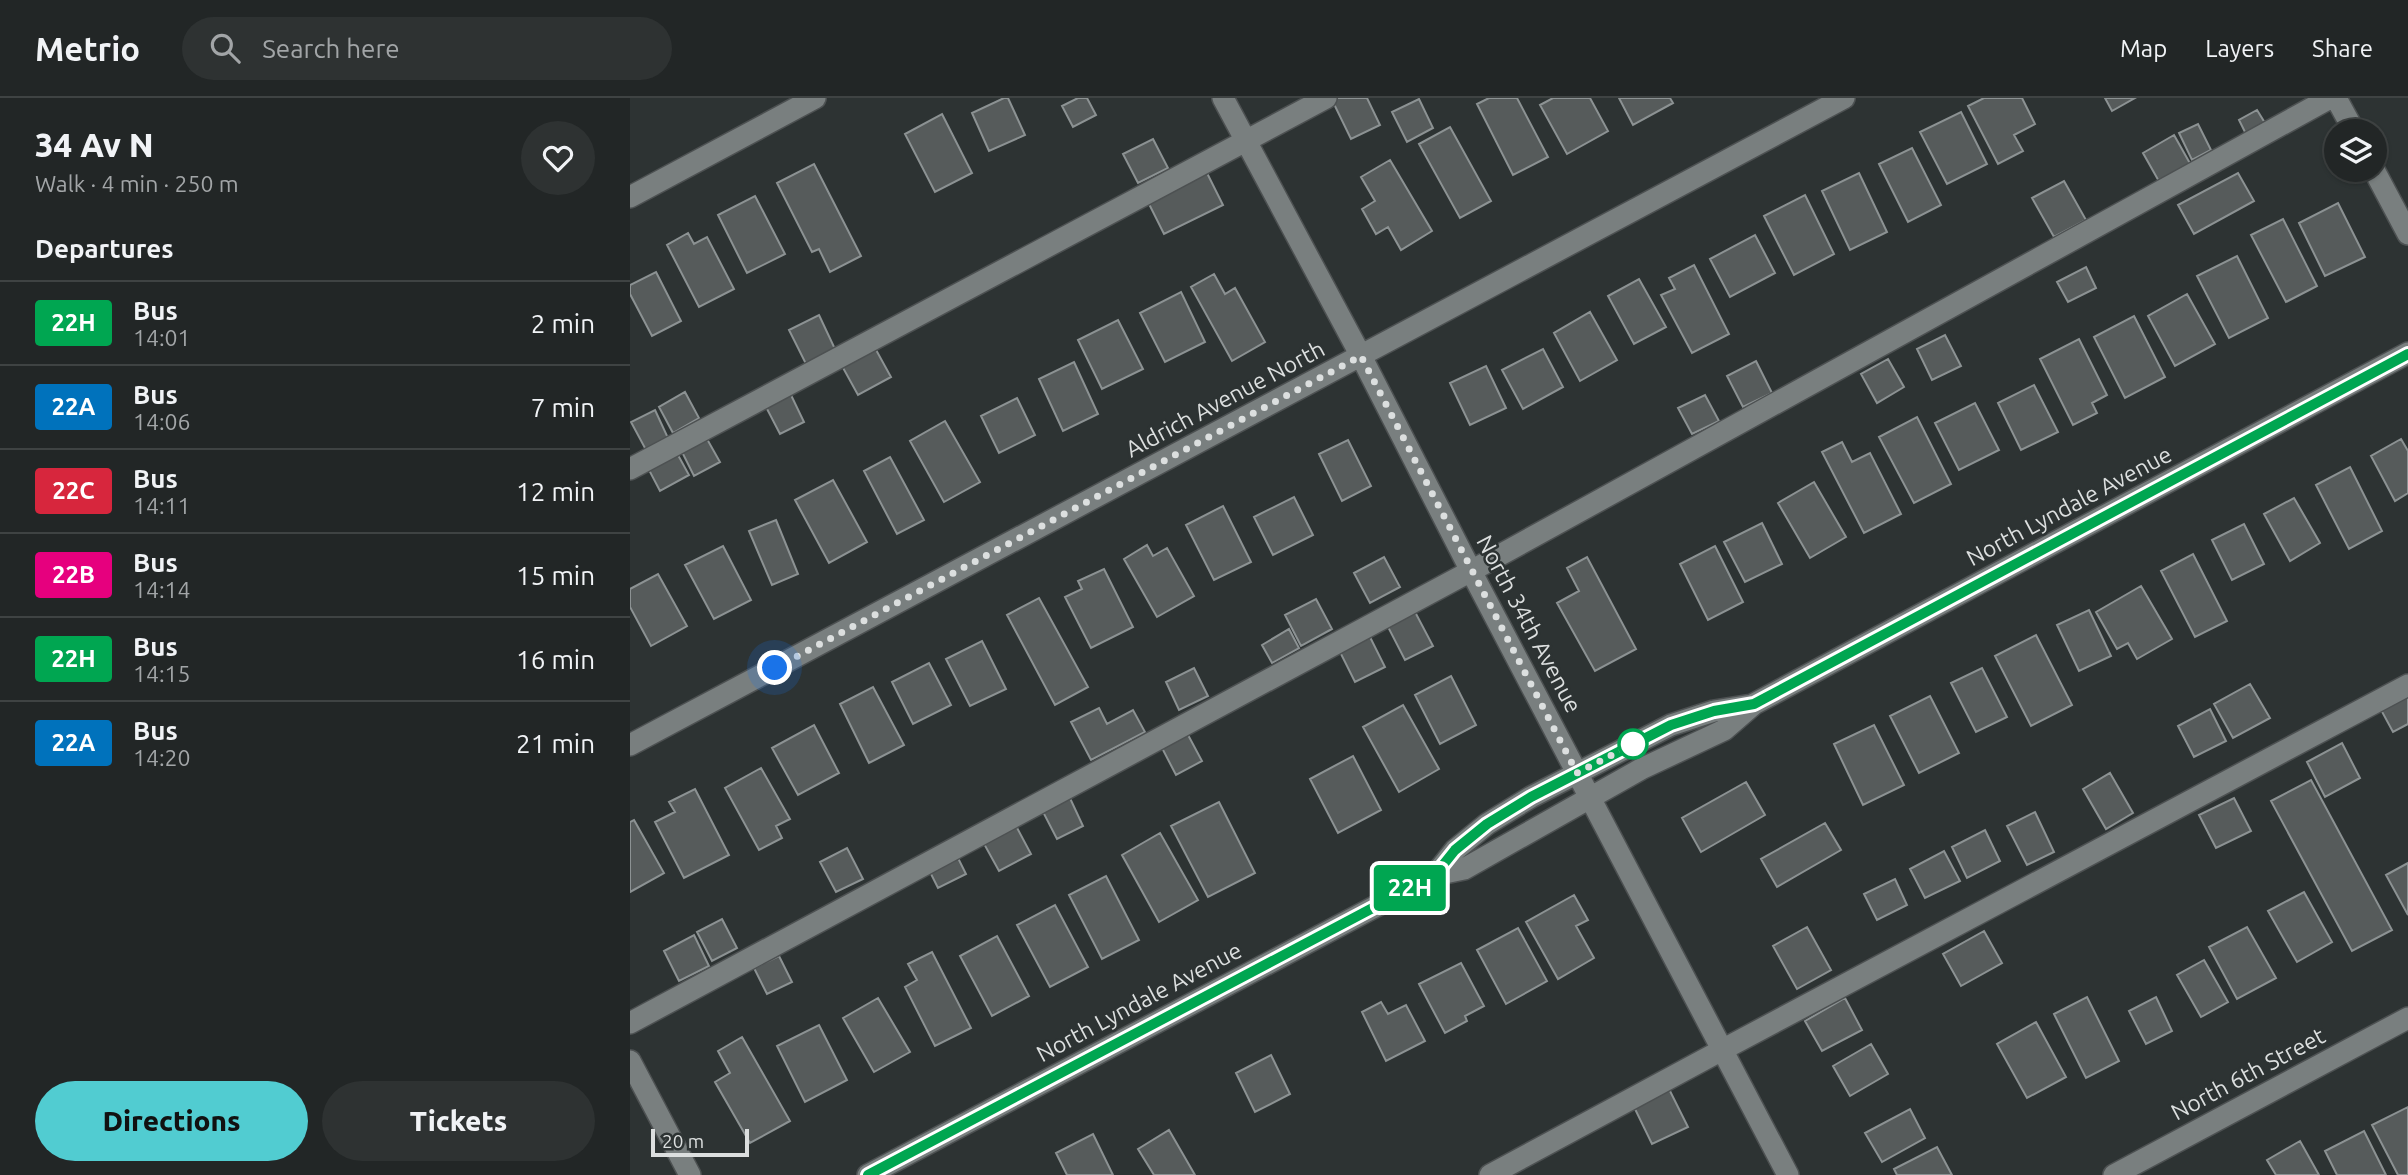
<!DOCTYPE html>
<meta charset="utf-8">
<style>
body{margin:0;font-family:Ubuntu,sans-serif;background:#2e3232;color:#f1f3f6;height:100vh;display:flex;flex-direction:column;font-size:26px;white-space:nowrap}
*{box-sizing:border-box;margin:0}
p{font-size:23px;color:#a2a5a7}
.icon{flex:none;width:38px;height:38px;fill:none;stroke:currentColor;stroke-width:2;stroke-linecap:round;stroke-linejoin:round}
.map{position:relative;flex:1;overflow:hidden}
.details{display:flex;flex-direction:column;background:#222626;width:630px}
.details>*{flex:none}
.badge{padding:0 14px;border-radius:5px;font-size:24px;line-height:46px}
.tools{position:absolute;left:1694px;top:21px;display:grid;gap:14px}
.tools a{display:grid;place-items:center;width:63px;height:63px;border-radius:50%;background:#222626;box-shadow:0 2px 5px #0004,0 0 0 2px #3f4343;font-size:35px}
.scale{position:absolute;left:21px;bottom:18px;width:98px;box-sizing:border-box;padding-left:7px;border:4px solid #dcdfdf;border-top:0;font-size:19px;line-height:24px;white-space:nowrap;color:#dcdfdf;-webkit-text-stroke:5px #2d3333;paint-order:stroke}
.you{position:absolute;width:35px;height:35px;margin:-18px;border:5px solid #fff;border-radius:50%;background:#1a73e8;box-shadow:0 0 0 10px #1a73e833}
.map>.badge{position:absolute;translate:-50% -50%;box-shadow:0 0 0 4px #fff}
h2{padding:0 35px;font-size:26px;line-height:63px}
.round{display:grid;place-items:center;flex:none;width:74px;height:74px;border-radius:37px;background:#2e3232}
.overview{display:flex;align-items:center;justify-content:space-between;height:119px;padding:0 35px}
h1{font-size:33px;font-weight:800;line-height:52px}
.button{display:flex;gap:14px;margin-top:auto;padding:14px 35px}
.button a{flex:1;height:80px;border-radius:42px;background:#51ccd1;color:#111;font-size:28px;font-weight:800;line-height:80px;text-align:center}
.button a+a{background:#2e3232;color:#f1f3f6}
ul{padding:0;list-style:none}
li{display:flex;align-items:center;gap:21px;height:84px;padding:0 35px;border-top:2px solid #3f4343}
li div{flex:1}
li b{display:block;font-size:26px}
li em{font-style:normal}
li .badge{min-width:77px;font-weight:700;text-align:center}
header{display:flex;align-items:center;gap:42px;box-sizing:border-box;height:98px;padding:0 35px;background:#222626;border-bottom:2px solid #3f4343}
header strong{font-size:33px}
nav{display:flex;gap:38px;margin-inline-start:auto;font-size:24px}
.search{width:490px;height:63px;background:#2e3232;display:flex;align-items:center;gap:18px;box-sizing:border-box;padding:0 24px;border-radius:38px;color:#a2a5a7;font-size:26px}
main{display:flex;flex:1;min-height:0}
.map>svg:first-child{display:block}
</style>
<header>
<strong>Metrio</strong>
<div class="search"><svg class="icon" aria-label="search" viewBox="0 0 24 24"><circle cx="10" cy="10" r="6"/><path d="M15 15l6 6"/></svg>Search here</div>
<nav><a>Map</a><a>Layers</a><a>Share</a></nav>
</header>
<main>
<section class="details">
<div class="overview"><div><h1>34 Av N</h1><p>Walk · 4 min · 250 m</p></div><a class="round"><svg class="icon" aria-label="heart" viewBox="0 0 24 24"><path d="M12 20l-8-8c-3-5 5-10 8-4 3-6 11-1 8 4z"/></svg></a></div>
<h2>Departures</h2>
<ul>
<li><span class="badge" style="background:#00a651;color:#fff">22H</span><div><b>Bus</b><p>14:01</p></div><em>2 min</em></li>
<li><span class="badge" style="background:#0072bc;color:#fff">22A</span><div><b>Bus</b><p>14:06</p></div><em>7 min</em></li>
<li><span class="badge" style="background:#d7263d;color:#fff">22C</span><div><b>Bus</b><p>14:11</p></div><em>12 min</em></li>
<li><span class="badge" style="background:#e6007e;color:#fff">22B</span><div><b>Bus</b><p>14:14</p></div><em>15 min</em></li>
<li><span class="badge" style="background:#00a651;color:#fff">22H</span><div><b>Bus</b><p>14:15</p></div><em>16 min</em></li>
<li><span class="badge" style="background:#0072bc;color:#fff">22A</span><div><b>Bus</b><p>14:20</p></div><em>21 min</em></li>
</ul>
<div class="button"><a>Directions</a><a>Tickets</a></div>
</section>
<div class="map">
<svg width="1778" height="1077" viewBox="0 0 1778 1077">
<rect width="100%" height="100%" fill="#2d3333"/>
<!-- building -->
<path fill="#565b5b" stroke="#8c9293" stroke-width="2" d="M374 0H378L395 37 359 53 342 15Z
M448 0H457L466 17 443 29 432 8Z
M706 0H737L750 27 721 41 702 2Z
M859 0H887L918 59 883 77 847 6Z
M923 0H960L978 33 937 56 910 7Z
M989 0H1040L1043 5 1003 27Z
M1354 0H1392L1405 26 1384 37 1393 53 1368 66 1338 8Z
M1475 0H1505L1482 13Z
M789 1 803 30 777 44 762 14Z
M1627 12 1635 25 1616 36 1609 22Z
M1331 14 1357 66 1317 86 1290 34Z
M312 16 342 75 305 94 275 36Z
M1568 26 1581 52 1562 62 1549 35Z
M820 29 861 103 830 120 789 46Z
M1544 37 1562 69 1531 87 1513 55Z
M523 41 538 70 508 85 493 56Z
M1282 50 1311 107 1278 124 1249 66Z
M760 62 802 133 771 152 758 129 746 136 732 111 745 103 731 79Z
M184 66 231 158 200 174 189 151 182 154 147 85Z
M577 75 593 107 534 136 518 104Z
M1229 75 1257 134 1220 152 1192 93Z
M1608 75 1624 103 1564 136 1548 107Z
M1434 83 1456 122 1424 139 1402 100Z
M1175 97 1204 156 1164 177 1134 118Z
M125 98 155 156 117 175 88 117Z
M1708 105 1735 159 1695 178 1669 125Z
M1653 121 1687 188 1656 204 1621 137Z
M58 135 64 146 77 139 104 191 69 209 37 147Z
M1125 137 1145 175 1100 199 1080 161Z
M1607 158 1638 220 1599 240 1567 178Z
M1064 167 1099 236 1062 255 1031 197 1045 191 1039 180Z
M1456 169 1466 190 1438 204 1427 184Z
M26 174 51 223 22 238 0 196V187Z
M584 176 595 196 605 190 635 244 602 263 561 189Z
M1009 181 1036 229 1004 246 978 198Z
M551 194 575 244 535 264 510 215Z
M1557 196 1585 246 1545 268 1518 218Z
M960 214 987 262 950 283 924 235Z
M189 217 205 251 176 266 159 232Z
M1504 218 1535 279 1495 300 1464 239Z
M488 222 513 271 472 291 448 242Z
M1315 237 1331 268 1302 282 1287 251Z
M1449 241 1477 297 1462 305 1467 315 1443 327 1410 261Z
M245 250 261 279 228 297 212 268Z
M913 251 933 289 893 311 872 272Z
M1258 261 1274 289 1247 305 1231 276Z
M1126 263 1142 295 1113 309 1097 278Z
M444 264 468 316 433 333 409 281Z
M856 268 876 310 840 327 820 285Z
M1404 287 1428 334 1391 352 1368 305Z
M55 294 69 320 43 335 29 309Z
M161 297 174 324 150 336 136 309Z
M1075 297 1089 323 1062 336 1048 310Z
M387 300 405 337 369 355 351 318Z
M1345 305 1369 352 1329 372 1305 325Z
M25 312 38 340 16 352 1 324Z
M1287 319 1321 386 1284 405 1249 339Z
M315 323 350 384 314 404 280 343Z
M77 341 90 364 64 378 52 354Z
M1771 341 1778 353V395L1765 403 1741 358Z
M718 342 741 388 712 403 689 356Z
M1212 344 1222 364 1240 355 1271 416 1234 435 1192 354Z
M48 357 59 377 30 393 19 372Z
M260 359 294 422 267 436 234 373Z
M1720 369 1752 433 1719 451 1686 387Z
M203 382 237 444 199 465 165 402Z
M1184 384 1216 439 1180 460 1148 405Z
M664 399 683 437 643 457 624 419Z
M1664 400 1690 445 1660 463 1634 416Z
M593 408 621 464 584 482 556 427Z
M146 422 168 476 142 487 119 433Z
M1132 425 1152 466 1115 484 1094 444Z
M1614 426 1634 466 1602 482 1582 442Z
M517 447 523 458 537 450 564 498 527 519 494 461Z
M93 448 121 502 84 521 55 467Z
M1085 448 1113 504 1078 522 1050 466Z
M1563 456 1597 523 1565 539 1531 473Z
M754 459 770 489 740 505 724 475Z
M957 459 1006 551 965 573 927 505 949 493 937 470Z
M474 471 503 529 461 550 435 499 452 491 448 483Z
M28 476 57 528 21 548 0 509V491Z
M1511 488 1542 541 1507 561 1498 545 1487 551 1466 514Z
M409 500 458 589 425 607 377 517Z
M686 501 702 531 671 548 655 517Z
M784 512 803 548 775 562 757 527Z
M1459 512 1481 558 1449 573 1427 527Z
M659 531 669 550 642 565 632 547Z
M738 535 755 569 725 584 708 550Z
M1406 537 1442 607 1401 628 1365 558Z
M352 543 376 591 340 608 316 561Z
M299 565 321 607 283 626 262 584Z
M564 570 578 598 549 612 536 584Z
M1352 570 1377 619 1346 634 1321 585Z
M821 578 846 627 810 646 785 597Z
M1620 586 1640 620 1603 640 1584 606Z
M243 589 274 647 239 665 210 606Z
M1778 595V626L1763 634 1750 610Z
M1300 598 1329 655 1289 675 1260 618Z
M773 607 809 671 769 694 733 629Z
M469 610 477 626 503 612 515 634 461 662 441 624Z
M1580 611 1596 643 1564 659 1548 628Z
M184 627 209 675 168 697 142 650Z
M1244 627 1274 687 1233 707 1204 646Z
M557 635 572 663 546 677 531 648Z
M1712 645 1730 680 1695 699 1677 664Z
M723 658 751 712 708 735 680 681Z
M131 670 160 721 146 728 152 740 129 752 95 690Z
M1480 675 1503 715 1476 731 1453 691Z
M1681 682 1762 832 1722 853 1641 703Z
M1116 684 1135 717 1071 754 1052 720Z
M65 691 99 757 54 780 25 724 45 714 39 704Z
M439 698 453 728 427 741 412 712Z
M1604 700 1621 733 1586 750 1569 717Z
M589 704 625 775 578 799 541 728Z
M1405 714 1424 754 1397 767 1377 728Z
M4 722 34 775 0 794V724Z
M1195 725 1211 752 1147 789 1131 761Z
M385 726 401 756 369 773 353 744Z
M1355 732 1370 763 1337 780 1322 749Z
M530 735 568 802 529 824 492 757Z
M217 750 233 781 206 794 190 764Z
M1314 753 1330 783 1295 800 1280 771Z
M327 758 336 776 308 790 299 772Z
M1778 765V817L1756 777Z
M476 778 509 842 472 861 439 797Z
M1265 781 1277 807 1247 822 1234 796Z
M1674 794 1702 844 1667 864 1638 813Z
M944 797 958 822 946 828 964 860 928 881 896 824Z
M425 807 458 869 420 889 387 827Z
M92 821 107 850 82 863 67 834Z
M1177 829 1201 872 1167 891 1143 848Z
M1617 829 1646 880 1607 901 1579 849Z
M888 830 917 883 876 906 847 852Z
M1354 833 1372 865 1331 888 1313 856Z
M64 837 79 868 49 883 34 853Z
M367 838 399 898 362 918 330 858Z
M302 854 341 930 305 948 275 889 287 882 278 866Z
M149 858 162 884 137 896 124 870Z
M1574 862 1598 904 1571 919 1547 877Z
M831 865 854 908 835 918 837 923 815 935 789 886Z
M1457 899 1489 963 1456 980 1424 916Z
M1526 899 1542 933 1516 946 1499 913Z
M248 900 280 954 244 974 213 920Z
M1215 900 1232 932 1192 953 1175 923Z
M751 904 758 916 776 907 795 943 756 963 732 914Z
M1406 924 1436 979 1397 1000 1367 946Z
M189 927 217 982 175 1004 147 948Z
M112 939 160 1023 120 1045 85 984 100 975 88 953Z
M1241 946 1258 976 1220 998 1203 968Z
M641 957 660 996 625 1014 606 975Z
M1039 991 1058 1029 1022 1046 1004 1009Z
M1778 1009V1077H1768L1742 1027Z
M1280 1011 1295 1040 1252 1064 1235 1035Z
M539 1032 565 1077H524L508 1051Z
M1734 1033 1756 1077H1707L1695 1053Z
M463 1036 483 1077H437L426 1055Z
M1670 1043 1689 1077H1646L1637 1062Z
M1307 1049 1322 1077H1267L1264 1071Z"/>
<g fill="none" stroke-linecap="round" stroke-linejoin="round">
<defs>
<path id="minor" d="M593 0 731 258 841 473 1158 1077
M1706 0 1724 33
M1744 72 1778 136
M0 99 185 0
M0 371 696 0
M0 647 1214 0
M805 777 825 752 857 726 901 699 1041 627 1084 613 1122 607
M0 925 841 473 1700 0
M0 963 60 1077
M238 1077 805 777 834 771 1011 671 1094 632 1124 606 1778 255
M860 1077 1092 952 1778 587
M1484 1077 1778 920"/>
</defs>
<!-- minor casing -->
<use href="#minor" stroke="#4d5152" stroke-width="24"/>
<!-- minor -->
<use href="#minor" stroke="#797f7f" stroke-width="21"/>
</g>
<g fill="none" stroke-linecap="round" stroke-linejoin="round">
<defs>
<path id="line" d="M238 1077 805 777 825 752 857 726 901 699 1041 627 1084 613 1124 606 1778 256"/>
</defs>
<!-- line casing -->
<use href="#line" stroke="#fff" stroke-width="16"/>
<!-- line -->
<use href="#line" stroke="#00a651" stroke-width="10"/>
<!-- walk -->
<path stroke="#dcdfdf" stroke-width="7" stroke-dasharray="0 12.6" d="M145 570 731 258 947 675 1005 645 1003 646"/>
</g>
<!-- markers -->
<circle fill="#fff" stroke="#00a651" stroke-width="3.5" cx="1003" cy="646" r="14"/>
<g text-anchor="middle" stroke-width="5" stroke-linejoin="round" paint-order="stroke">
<!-- street labels -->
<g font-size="23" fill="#dcdfdf" stroke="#2d3333">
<text transform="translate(595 301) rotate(-28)" y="8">Aldrich Avenue North</text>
<text transform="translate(1439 408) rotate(-28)" y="8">North Lyndale Avenue</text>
<text transform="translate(899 526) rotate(62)" y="8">North 34th Avenue</text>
<text transform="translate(509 904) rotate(-28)" y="8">North Lyndale Avenue</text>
<text transform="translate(1618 976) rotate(-28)" y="8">North 6th Street</text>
</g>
</g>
</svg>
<div class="tools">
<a><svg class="icon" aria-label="layers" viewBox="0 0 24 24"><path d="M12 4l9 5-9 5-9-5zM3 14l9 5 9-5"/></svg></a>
</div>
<div class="scale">20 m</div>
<div class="you" style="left:145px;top:570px"></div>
<b class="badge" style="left:780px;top:790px;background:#00a651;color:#fff">22H</b>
</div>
</main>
